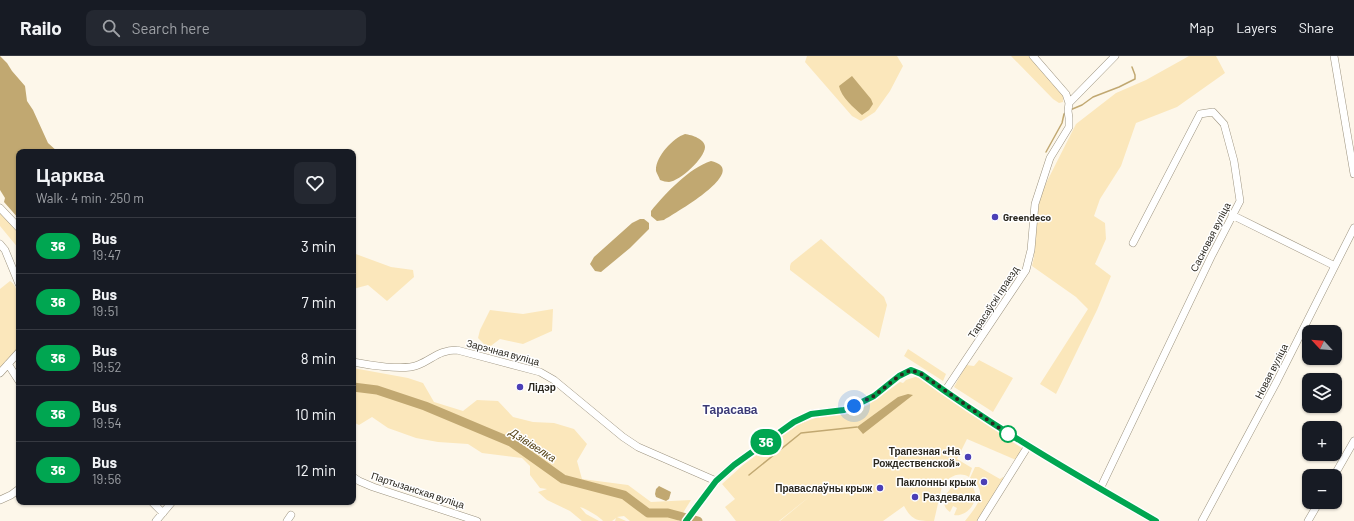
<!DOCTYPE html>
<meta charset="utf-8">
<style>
body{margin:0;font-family:Barlow,sans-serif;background:#242831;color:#f1f3f6;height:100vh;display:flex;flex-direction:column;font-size:15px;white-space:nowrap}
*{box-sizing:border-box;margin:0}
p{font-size:13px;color:#9ea1a6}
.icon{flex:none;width:22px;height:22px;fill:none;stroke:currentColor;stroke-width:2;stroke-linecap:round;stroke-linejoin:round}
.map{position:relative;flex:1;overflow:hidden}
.details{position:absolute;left:16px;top:93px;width:340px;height:356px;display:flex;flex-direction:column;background:#171b24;border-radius:8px;box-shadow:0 1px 3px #0004}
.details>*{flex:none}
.badge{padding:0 8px;border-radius:13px;font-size:14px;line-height:26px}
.needle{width:26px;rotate:296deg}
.tools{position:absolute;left:1302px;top:269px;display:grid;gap:8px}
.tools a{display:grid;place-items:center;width:40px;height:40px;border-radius:8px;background:#171b24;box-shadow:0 1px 3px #0004;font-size:20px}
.you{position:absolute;width:20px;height:20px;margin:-10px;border:3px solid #fff;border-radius:50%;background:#1a73e8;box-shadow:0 0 0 6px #1a73e833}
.map>.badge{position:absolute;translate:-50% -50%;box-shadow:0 0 0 2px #fff}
.round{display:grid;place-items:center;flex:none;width:42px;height:42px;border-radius:8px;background:#242831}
.headline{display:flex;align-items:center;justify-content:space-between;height:68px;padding:0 20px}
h1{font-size:19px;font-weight:600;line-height:30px}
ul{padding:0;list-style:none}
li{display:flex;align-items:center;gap:12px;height:56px;padding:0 20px;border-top:1px solid #363941}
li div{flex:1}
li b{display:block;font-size:15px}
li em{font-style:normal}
li .badge{min-width:44px;font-weight:700;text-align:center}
header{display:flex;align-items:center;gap:24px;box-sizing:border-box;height:56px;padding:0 20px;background:#171b24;border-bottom:1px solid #363941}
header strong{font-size:19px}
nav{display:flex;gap:22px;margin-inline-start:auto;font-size:14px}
.search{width:280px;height:36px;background:#242831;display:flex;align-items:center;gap:10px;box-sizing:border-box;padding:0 14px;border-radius:8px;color:#9ea1a6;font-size:15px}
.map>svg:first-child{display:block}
</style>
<header>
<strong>Railo</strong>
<div class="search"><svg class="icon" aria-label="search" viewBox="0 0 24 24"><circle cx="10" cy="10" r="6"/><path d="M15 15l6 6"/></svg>Search here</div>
<nav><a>Map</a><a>Layers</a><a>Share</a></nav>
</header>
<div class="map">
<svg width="1354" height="465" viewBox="0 0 1354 465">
<rect width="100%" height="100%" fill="#fdf7ea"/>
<!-- green -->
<path fill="#fbe7bb" d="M807 0H897L903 10 890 35 875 56 861 65 852 60 805 6Z
M1011 0H1030L1063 39V46L1059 47 1053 43Z
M1189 0H1216L1225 17 1177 51 1136 67 1121 110 1100 143 1094 160 1105 167 1106 183 1095 208 1111 220 1097 254 1056 338 1040 328 1088 253 1076 241 1032 210 1034 201 1037 145 1076 68 1116 37 1146 24Z
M0 155 19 176V193L0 170Z
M821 183 884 241 887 249 879 282 790 214V210L791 207Z
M353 197 391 211 413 214 414 221 387 245 368 229 353 233Z
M10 225C24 233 19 277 19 292L0 314V233Z
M553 253 552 275 523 288 500 283 488 292 478 282 480 274 490 254 523 258Z
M908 293 946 318 943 325 904 300Z
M979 304 1013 322 993 356 954 331 966 309 974 310Z
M353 312 408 322 423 327 434 346 463 355 477 344 498 345 513 361 533 366 554 367 574 373 587 388 577 405 582 423 628 429 651 446 691 444 678 465H630L624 460 617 461 626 465H615L616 462 612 465H603C600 461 585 452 580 451L586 458 599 465H582L570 455 547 444 538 436 547 433 540 432 530 419V410L522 402 482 397 468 388 438 386 416 382 388 372 372 361 359 369 353 366Z
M915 321H920L1006 377 1009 384 1022 392 1016 404 967 383 957 403 972 412 969 421C959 415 948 421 942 430L934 465C918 465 912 465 904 450L883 465H780L814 437 779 465H736L725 451 735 443 722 428 743 409 797 369 815 362 857 354 868 349 900 326 903 327 906 324Z
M975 411H979L1000 423 1003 421 1004 423 979 465H965C976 451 990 436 970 422Z
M959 425H965L972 429C974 433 976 437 975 442 974 452 963 461 954 459L957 452 953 450 950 456C936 447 950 431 959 425Z"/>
<!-- water -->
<path fill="#c1a871" d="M0 0 7 7 12 15 25 30 27 45 33 54 48 87 58 96H19V163L4 146 5 142 0 134Z
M852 20 871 43 873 48 869 54 862 59C854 52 841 41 839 30Z
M685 78C692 79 705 83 705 91 705 102 680 125 669 126 666 126 663 125 660 124 659 121 657 118 656 115 655 101 673 82 685 78Z
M711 105C752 114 673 158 664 164L657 165 651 160V155C666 137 689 112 711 105Z
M640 163H644L649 167V173L630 192 601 216 595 215 590 208 594 201 632 167Z
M908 338 913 339 863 378 857 371 898 341Z
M659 430 671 436 669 443 666 445 656 441 655 438 656 433Z"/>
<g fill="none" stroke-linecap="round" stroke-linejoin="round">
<!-- stream -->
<path stroke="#c1a871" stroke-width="1.5" d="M1070 54 1082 49 1093 41 1119 31 1135 23V19L1132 11
M1046 96 1062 67 1064 58 1065 57
M749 419 801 377 857 371"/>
<!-- river -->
<path stroke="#c1a871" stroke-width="9" d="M353 331 377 334 425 350 511 386 563 423 624 439 648 457H668L698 465"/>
<defs>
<path id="minor" d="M1033 0 1066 38 1069 47
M1334 0 1354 118
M1069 47 1115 0
M0 152 19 172
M1232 159 1335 210
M0 188 5 194 19 228
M353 306C368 309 404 315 418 309 433 303 439 294 457 294L540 316 554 324 623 381 638 391 716 425
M8 308 19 325
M0 317 19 296
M945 335 1026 214 1031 194 1035 148 1050 102 1069 71V62L1068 55 1069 47
M1334 420 1354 385
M353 421 359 425 373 431 477 465
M1100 433 1211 201 1240 145 1234 105 1224 68 1213 56 1200 58 1133 187
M0 444 11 439 19 433
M152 446 163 457
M156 465 172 446
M287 465 291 459
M686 465 716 425 734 409 794 366 811 358 844 354 854 350 874 340 899 320 911 314 921 318C996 373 1076 419 1156 465
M981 465 1028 390
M1202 465 1277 325 1354 172
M1308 465 1319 446"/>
</defs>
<!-- minor casing -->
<use href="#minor" stroke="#9d9480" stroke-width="8"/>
<!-- minor -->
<use href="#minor" stroke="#fff" stroke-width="7"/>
</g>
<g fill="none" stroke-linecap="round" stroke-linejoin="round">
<defs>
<path id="line" d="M686 465 716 425 734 409 794 366 811 358 844 354 854 350 874 340 899 320 911 314 921 318C996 373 1076 419 1156 465"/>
</defs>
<!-- line casing -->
<use href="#line" stroke="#fff" stroke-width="9"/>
<!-- line -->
<use href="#line" stroke="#00a651" stroke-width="6"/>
<!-- walk -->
<path stroke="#2b2820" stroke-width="4" stroke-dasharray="0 7.2" d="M854 350 874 340 899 320 911 314 921 318 1008 378"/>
</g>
<!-- markers -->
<g fill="#4b3fb6" stroke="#fff" stroke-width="1.5">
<circle cx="995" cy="161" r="4"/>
<circle cx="520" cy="331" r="4"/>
<circle cx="968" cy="401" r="4"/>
<circle cx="984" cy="426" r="4"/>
<circle cx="880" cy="432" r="4"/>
<circle cx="915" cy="441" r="4"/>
</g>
<circle fill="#fff" stroke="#00a651" stroke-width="2" cx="1008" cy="378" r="8"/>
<g text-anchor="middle" stroke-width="3" stroke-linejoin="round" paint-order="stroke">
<!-- poi labels -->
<g font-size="10" font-weight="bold" fill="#2b2820" stroke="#fff" text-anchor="start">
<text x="1003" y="165">Greendeco</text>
<text x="528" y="335">Лідэр</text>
<text x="960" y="399" text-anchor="end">Трапезная «На<tspan x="960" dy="12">Рождественской»</tspan></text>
<text x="976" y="430" text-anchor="end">Паклонны крыж</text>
<text x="872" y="436" text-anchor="end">Праваслаўны крыж</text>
<text x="923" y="445">Раздевалка</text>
</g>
<!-- street labels -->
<g font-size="10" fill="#2b2820" stroke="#fff">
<text transform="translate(1210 181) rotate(-63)" y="4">Сасновая вуліца</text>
<text transform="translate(993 246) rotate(-57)" y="4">Тарасаўскі праезд</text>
<text transform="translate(503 296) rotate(15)" y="4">Зарэчная вуліца</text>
<text transform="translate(1271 315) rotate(-63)" y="4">Новая вуліца</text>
<text transform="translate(418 434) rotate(18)" y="4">Партызанская вуліца</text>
</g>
<!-- water labels -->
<g font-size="11" font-style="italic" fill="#554317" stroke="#fff">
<text transform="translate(533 389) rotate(33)" y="4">Дзівівелка</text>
</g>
<!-- quarter labels -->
<g font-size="12" font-weight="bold" fill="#3b3a76" stroke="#fff">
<text x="730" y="358">Тарасава</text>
</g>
</g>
</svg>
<div class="tools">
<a><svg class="needle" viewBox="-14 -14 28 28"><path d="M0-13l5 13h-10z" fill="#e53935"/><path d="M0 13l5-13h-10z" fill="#9ea1a6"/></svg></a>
<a><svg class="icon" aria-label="layers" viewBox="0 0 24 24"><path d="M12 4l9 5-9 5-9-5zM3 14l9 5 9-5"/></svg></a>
<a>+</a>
<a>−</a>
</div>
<div class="you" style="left:854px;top:350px"></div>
<b class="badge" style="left:766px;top:386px;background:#00a651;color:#fff">36</b>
<section class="details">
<div class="headline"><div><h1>Царква</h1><p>Walk · 4 min · 250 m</p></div><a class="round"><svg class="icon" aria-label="heart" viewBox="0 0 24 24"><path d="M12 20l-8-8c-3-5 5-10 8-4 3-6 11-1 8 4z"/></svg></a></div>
<ul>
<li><span class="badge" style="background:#00a651;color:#fff">36</span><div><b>Bus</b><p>19:47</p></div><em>3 min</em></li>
<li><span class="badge" style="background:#00a651;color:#fff">36</span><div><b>Bus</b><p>19:51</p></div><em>7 min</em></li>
<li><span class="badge" style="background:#00a651;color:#fff">36</span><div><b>Bus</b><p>19:52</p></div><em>8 min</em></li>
<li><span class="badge" style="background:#00a651;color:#fff">36</span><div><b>Bus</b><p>19:54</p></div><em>10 min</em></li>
<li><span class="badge" style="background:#00a651;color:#fff">36</span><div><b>Bus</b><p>19:56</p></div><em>12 min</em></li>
</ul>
</section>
</div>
